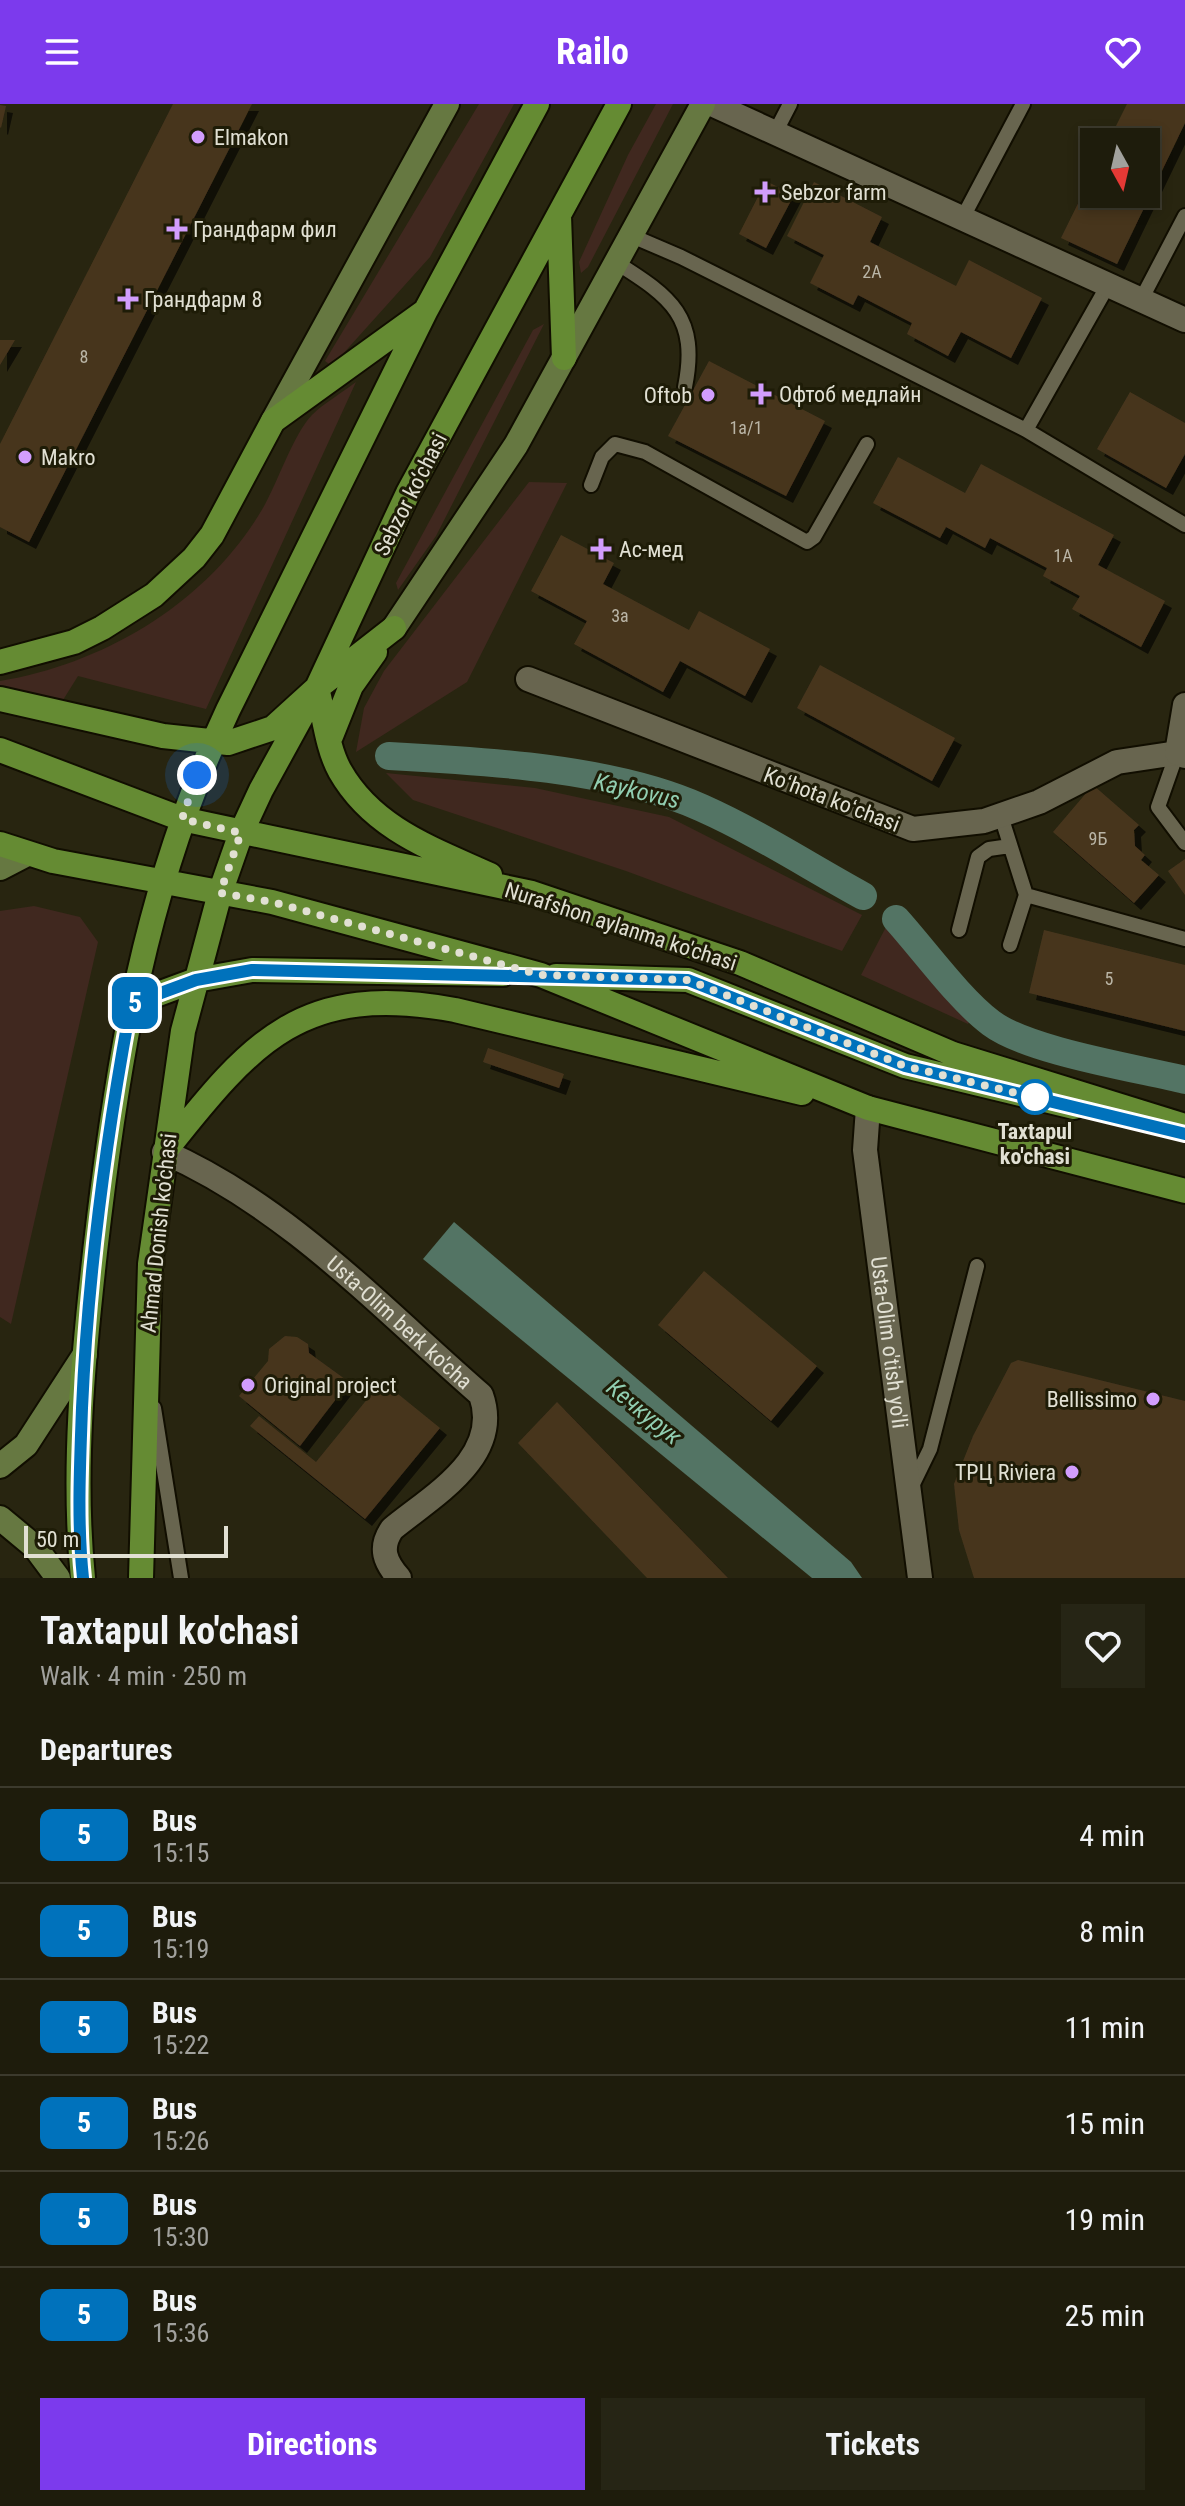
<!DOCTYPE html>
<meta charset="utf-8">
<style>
body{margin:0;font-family:"Roboto Condensed",sans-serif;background:#262515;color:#f1f3f6;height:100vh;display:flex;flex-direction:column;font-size:30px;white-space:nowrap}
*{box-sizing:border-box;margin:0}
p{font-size:26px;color:#a1a19d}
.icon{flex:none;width:44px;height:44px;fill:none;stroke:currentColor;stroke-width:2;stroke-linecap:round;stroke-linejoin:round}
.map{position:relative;height:1474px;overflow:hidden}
.sheet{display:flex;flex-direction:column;background:#1e1c0c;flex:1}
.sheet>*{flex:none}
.badge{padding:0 16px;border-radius:12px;font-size:28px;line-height:52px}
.needle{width:52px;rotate:172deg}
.controls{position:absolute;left:1080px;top:24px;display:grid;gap:16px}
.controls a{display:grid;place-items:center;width:80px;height:80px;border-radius:0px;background:#1e1c0c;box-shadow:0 4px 12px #0003,0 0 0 2px #3c3a2d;font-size:40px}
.scale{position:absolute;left:24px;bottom:20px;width:204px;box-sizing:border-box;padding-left:8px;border:4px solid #e1e0d3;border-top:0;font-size:22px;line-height:28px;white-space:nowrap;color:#e1e0d3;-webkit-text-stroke:6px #1e1c07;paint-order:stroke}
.you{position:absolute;width:40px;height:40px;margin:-20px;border:6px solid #fff;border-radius:50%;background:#1a73e8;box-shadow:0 0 0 12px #1a73e833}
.map>.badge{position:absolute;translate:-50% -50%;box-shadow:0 0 0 4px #fff}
h2{padding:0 40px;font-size:30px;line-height:72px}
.round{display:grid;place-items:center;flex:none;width:84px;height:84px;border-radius:0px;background:#262515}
.head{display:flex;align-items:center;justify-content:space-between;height:136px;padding:0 40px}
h1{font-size:38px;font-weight:700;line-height:60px}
.primary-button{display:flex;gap:16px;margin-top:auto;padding:16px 40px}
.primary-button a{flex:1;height:92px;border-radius:0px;background:#7c3aed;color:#fff;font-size:32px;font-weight:700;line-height:92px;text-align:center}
.primary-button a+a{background:#262515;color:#f1f3f6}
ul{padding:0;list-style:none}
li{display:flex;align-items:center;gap:24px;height:96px;padding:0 40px;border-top:2px solid #3c3a2d}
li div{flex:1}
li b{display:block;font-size:30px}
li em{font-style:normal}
li .badge{min-width:88px;font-weight:700;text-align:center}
header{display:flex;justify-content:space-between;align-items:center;height:104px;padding:0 40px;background:#7c3aed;color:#fff;font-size:36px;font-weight:700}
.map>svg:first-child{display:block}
</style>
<header><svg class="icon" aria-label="menu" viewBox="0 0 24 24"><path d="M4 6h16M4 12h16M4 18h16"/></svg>Railo<svg class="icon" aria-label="heart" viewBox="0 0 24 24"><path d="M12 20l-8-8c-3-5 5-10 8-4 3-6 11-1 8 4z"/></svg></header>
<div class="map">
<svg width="1185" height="1474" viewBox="0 0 1185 1474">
<defs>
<filter id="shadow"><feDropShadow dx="7" dy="7" stdDeviation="0" flood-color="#0009"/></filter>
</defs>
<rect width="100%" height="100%" fill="#282510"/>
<!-- green -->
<path fill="#40281f" d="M479 0H514L430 153 332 262 325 257Z
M656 0H673L588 163 581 169 579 158 628 51Z
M544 220 436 432 398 486 396 479 533 226Z
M356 278 206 605 78 572 63 596 0 584V577C106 559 208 498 263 404 277 380 294 329 312 311 324 299 342 289 356 278Z
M529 378 567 379 467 578 356 648 364 604 384 567Z
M386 669 535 684 669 713 862 811 842 847 626 767 413 696Z
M34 802 80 813 98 838 11 1220 0 1213V807Z
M886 823 901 831 974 911 968 920 861 871Z"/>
<!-- water -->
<path fill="#537464" d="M454 1118 851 1458 862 1474H812L423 1155Z"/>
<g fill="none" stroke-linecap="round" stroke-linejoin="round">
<!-- canal -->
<path stroke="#537464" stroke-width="28" d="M389 652C485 657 614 664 702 704 758 729 810 763 863 792
M896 815C924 846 959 895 991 919 1028 947 1136 964 1185 976"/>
</g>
<!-- building -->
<path fill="#47351e" filter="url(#shadow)" d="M252 0 29 438 0 423V340L173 0Z
M1127 0H1185V19L1117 160 1061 134 1094 67V90H1146V38H1108Z
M0 1 6 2 1 24 0 23Z
M766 77 794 91 766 144 739 130Z
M814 78 882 113 870 138 956 182 969 156 1042 194 1011 254 961 228 948 252 907 230 912 219 858 191 853 201 810 179 824 151 787 132Z
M0 236H15L0 261Z
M709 257 825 317 786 392 668 332Z
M1130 288 1185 319V350L1166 384 1097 345Z
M898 353 965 389 981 360 1114 431 1098 461 1165 497 1141 543 1072 505 1080 492 1043 472 1047 464 990 434 985 444 946 423 940 434 873 399Z
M561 431 614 459 603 480 689 526 699 507 770 545 745 592 680 557 663 588 574 540 587 517 531 487Z
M820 561 955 634 932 677 797 604Z
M1093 681 1139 721 1134 726 1135 742 1145 751 1141 756 1159 771 1134 799 1053 728Z
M1185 755V791L1168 767Z
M1044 826 1185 861V927L1029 889Z
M488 944 564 970 559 984 483 958Z
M704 1167 817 1262 771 1317 658 1221Z
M285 1232 297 1233 308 1240 309 1249 349 1278 300 1342 239 1292 268 1257 269 1245Z
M1018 1256 1185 1297V1474H974L959 1426 954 1380 973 1332 1011 1259Z
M382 1277 440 1324 365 1415 250 1322 259 1312 316 1358Z
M557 1298 728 1474H647L518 1339Z"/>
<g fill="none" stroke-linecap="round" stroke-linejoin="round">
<defs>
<path id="lane" d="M775 29 790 0
M962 115 1023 0
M632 132 681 153 1026 326 1185 421
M617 159C671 193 699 213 685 283
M1141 196 1185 112
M1026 326 1108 181
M591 381 602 353 615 340 645 348 807 438 814 433 867 340
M1177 649 1158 703 1185 739
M1001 712 1026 791 1185 835
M959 826 978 753 989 745 1010 742
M1010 841 1026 791
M154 1304 181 1474
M910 1386 930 1345 977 1162"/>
<g id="street">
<path d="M712 0 1185 216"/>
<path d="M528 575 913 725 984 717 1039 698 1117 658 1177 649 1185 652"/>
<path d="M1177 649 1185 601"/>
<path id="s1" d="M868 1004 865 1046 920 1474"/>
<path id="s2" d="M164 1048C287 1102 381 1204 481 1291 503 1353 432 1392 392 1425 379 1444 385 1458 399 1474"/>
</g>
<path id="secondary" d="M273 317 447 0
M394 524 516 341 703 0
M0 764 25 751
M0 1362 26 1341 85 1250
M0 1414 35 1443 58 1474"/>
<path id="primary" d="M559 112 564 254
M0 558 74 538 102 524 154 491 194 454 212 431 273 317 424 208
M317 584C324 610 327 644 340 667 373 725 433 745 490 771
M0 595 163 632 228 639 273 624 317 584 394 524
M331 632 351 582 375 548
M0 646 182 715 532 789 740 859 953 950 1185 1022
M0 740 53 757 272 798 541 871 868 1004 1185 1087
M556 872 688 876 905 962 1074 1003
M131 900 196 876 252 866 503 870
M166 1046C253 936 303 878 455 906L802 989
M83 1474C72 1367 83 1255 95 1148 117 956 145 783 228 606L426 206 537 0
M141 1474 150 1160 183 927 220 789 241 729 261 686 317 584 408 389 619 0"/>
</defs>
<!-- lane casing -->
<use href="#lane" stroke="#110e00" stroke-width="18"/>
<!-- street casing -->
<use href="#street" stroke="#110e00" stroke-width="28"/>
<!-- secondary casing -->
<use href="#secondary" stroke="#110e00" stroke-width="28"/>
<!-- primary casing -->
<use href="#primary" stroke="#110e00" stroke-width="28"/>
<!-- lane -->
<use href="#lane" stroke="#68654f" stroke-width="14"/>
<!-- street -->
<use href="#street" stroke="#68654f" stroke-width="24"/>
<!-- secondary -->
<use href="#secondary" stroke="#667841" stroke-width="24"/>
<!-- primary -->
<use href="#primary" stroke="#658b33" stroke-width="24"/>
</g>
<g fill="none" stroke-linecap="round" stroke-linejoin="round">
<defs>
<path id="line" d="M83 1474C77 1417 80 1361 82 1304 88 1169 106 1034 131 900L196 876 252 866 688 876 905 962 1185 1030"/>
</defs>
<!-- line casing -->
<use href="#line" stroke="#fff" stroke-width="18"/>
<!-- line -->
<use href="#line" stroke="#0072bc" stroke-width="12"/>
<!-- walk -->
<path stroke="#e1e0d3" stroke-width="8" stroke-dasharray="0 14.4" d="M197 671 182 715 241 729 220 789 272 798 541 871 688 876 905 962 1045 996 1035 993"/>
</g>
<!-- markers -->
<g fill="#d29dfd" stroke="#1e1c07" stroke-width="3">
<circle cx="198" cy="33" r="8"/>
<path d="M761 76h8v8h8v8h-8v8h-8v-8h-8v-8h8z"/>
<path d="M173 113h8v8h8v8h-8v8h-8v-8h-8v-8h8z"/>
<path d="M124 183h8v8h8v8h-8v8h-8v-8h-8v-8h8z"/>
<path d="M757 278h8v8h8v8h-8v8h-8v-8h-8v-8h8z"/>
<circle cx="708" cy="291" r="8"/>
<circle cx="25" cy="353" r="8"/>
<path d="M597 433h8v8h8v8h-8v8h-8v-8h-8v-8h8z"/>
<circle cx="248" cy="1281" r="8"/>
<circle cx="1153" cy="1295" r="8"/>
<circle cx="1072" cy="1368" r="8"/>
</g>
<circle fill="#fff" stroke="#0072bc" stroke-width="4" cx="1035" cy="993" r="16"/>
<g text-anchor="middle" stroke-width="6" stroke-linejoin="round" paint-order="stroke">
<!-- number labels -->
<g font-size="18" fill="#bab5a6">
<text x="872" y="174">2А</text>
<text x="84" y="259">8</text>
<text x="746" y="330">1а/1</text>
<text x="1063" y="458">1А</text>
<text x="620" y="518">3а</text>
<text x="1098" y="741">9Б</text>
<text x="1109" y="881">5</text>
</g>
<!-- poi labels -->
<g font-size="22" fill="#e1e0d3" stroke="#1e1c07" text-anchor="start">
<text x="214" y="41">Elmakon</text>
<text x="781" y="96">Sebzor farm</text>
<text x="193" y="133">Грандфарм фил</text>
<text x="144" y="203">Грандфарм 8</text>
<text x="779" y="298">Офтоб медлайн</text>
<text x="692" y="299" text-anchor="end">Oftob</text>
<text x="41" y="361">Makro</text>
<text x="619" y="453">Ас-мед</text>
<text x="264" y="1289">Original project</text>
<text x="1137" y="1303" text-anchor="end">Bellissimo</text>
<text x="1056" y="1376" text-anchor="end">ТРЦ Riviera</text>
</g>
<!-- street labels -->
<g font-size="22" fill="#e1e0d3" stroke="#1e1c07">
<text transform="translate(410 390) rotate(-63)" y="8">Sebzor ko‘chasi</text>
<text transform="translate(832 695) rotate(21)" y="8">Koʻhota koʻchasi</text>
<text transform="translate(621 822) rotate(18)" y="8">Nurafshon aylanma ko'chasi</text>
<text transform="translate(158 1129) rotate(-84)" y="8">Ahmad Donish ko'chasi</text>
<text dy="8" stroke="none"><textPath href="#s2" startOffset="292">Usta-Olim berk ko'cha</textPath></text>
<text dy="8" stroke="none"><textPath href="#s1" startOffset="236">Usta-Olim o'tish yo'li</textPath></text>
</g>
<!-- stop labels -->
<g font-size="22" font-weight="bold" fill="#e1e0d3" stroke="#1e1c07">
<text x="1035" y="1035">Taxtapul<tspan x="1035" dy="25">ko'chasi</tspan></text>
</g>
<!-- water labels -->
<g font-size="24" font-style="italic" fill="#91ceb1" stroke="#1e1c07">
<text transform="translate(637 687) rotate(13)" y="8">Kaykovus</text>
<text transform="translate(644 1308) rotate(39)" y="8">Кечкурук</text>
</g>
</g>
</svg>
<div class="controls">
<a><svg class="needle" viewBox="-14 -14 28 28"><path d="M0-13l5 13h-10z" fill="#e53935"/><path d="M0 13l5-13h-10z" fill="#a1a19d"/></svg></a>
</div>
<div class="scale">50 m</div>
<div class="you" style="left:197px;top:671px"></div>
<b class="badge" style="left:135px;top:899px;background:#0072bc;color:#fff">5</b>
</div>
<section class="sheet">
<div class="head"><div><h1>Taxtapul ko'chasi</h1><p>Walk · 4 min · 250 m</p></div><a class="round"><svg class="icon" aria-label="heart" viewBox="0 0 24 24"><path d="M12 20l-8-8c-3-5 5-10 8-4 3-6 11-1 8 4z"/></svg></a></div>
<h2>Departures</h2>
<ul>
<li><span class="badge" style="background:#0072bc;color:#fff">5</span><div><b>Bus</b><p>15:15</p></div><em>4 min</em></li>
<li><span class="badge" style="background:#0072bc;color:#fff">5</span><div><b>Bus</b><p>15:19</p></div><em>8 min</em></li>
<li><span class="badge" style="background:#0072bc;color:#fff">5</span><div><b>Bus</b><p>15:22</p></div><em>11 min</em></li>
<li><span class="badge" style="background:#0072bc;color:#fff">5</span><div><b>Bus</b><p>15:26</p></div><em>15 min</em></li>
<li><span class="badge" style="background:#0072bc;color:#fff">5</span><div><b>Bus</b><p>15:30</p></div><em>19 min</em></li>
<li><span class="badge" style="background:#0072bc;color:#fff">5</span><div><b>Bus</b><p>15:36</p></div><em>25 min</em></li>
</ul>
<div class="primary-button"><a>Directions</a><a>Tickets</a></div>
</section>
